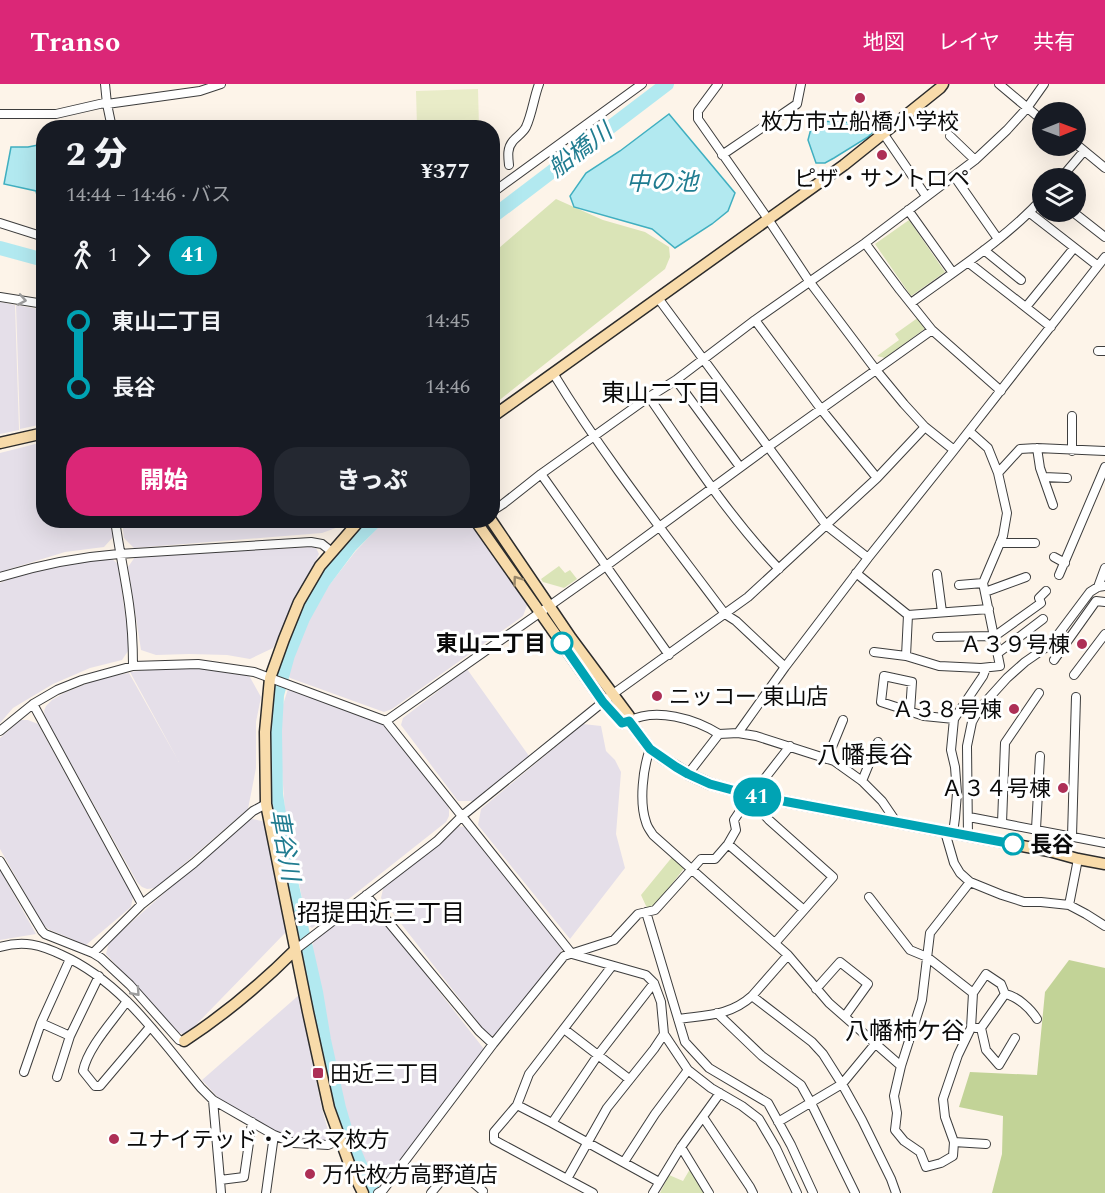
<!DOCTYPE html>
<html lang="ja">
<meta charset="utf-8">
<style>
body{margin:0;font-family:Spectral,"Noto Sans JP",serif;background:#242831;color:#f1f3f6;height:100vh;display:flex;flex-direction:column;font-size:22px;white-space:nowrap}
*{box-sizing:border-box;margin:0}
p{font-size:20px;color:#9ea1a6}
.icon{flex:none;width:33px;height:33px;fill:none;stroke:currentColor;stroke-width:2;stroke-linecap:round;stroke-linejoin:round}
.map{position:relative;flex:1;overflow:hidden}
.side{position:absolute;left:36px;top:36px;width:464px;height:408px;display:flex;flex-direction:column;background:#171b24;border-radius:24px;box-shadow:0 6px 24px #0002}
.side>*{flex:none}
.badge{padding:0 12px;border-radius:20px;font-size:21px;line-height:39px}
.needle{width:39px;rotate:89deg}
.controls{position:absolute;left:1032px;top:18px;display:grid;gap:12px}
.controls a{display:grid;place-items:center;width:54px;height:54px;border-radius:50%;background:#171b24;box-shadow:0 6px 24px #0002;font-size:30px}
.map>.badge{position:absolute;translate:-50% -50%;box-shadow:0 0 0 3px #fff}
.legs{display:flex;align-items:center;gap:9px;height:66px;padding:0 30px;font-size:20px}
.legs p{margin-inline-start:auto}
.summary{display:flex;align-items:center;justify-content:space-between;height:102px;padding:0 30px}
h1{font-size:33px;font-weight:800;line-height:45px}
.button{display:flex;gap:12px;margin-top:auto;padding:12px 30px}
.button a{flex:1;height:69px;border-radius:24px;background:#db2777;color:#fff;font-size:24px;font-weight:800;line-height:69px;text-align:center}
.button a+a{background:#242831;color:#f1f3f6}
ul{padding:0 30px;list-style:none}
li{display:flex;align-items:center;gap:21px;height:66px;font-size:22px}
li i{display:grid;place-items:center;width:9px;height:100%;margin:0 8px;background:currentColor}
li i::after{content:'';width:15px;height:15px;margin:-8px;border:4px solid;border-radius:50%;background:#171b24}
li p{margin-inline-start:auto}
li:first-child i{background:linear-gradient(#0000 50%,currentColor 0)}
li:last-child i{background:linear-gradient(currentColor 50%,#0000 0)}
header{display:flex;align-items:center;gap:36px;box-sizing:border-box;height:84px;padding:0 30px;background:#db2777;color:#fff}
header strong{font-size:28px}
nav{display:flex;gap:33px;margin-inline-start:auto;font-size:21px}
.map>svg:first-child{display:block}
</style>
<header>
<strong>Transo</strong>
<nav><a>地図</a><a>レイヤ</a><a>共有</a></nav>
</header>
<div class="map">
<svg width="1105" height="1109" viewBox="0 0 1105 1109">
<rect width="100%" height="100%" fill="#fdf4e9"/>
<!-- industrial -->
<path fill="#e5dfe9" d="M0 218 15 221 19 346 0 350Z
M16 221 44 226 43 340 20 345Z
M43 358 44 436 110 437 113 453 104 463 65 468 0 488V369Z
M122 437V436L349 437 344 441 322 449 134 464 124 454Z
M384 437H471L528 519 523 532 392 625 384 628 290 594 286 588 306 541 327 504 355 468Z
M310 463 316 464 319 470 273 564 250 575 227 571 189 570 156 571 141 566 128 483 135 473Z
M111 474 118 480 130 564 122 576 90 584 53 600 13 624 0 639V499L31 486 48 482Z
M179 582H200L247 588 261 613 256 638V684L248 725 156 804 147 805 142 803 137 798 45 633 44 627 46 622 52 616 64 609 101 594 129 589 179 678 130 588Z
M467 585 529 672 473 717H458L401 641 403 634Z
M288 605 385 640 448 719 449 726V732L446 738 312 844 307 840 285 727 281 674V627Z
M21 636H28L38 640 133 813 131 823 86 861 48 845 43 841 0 765V654Z
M583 640 601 642 606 667 615 676 621 688 616 750 625 784 570 855 478 741 481 725Z
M249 734 266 738 286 848 186 951 177 948 106 870 109 858Z
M456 742 466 743 563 865 495 952 488 951 381 814 384 801Z
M0 786 36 850 0 856Z
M369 818 484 965 383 1100 375 1102 348 1044 311 866 314 857 361 819Z
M299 911 322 1025 329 1050H325L326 1056H294L251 1036 221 1017 202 996Z"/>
<!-- green -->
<path fill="#dae4b7" d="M556 115 603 136 645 148 669 163 670 173 665 185 492 322V170Z
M909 136 945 188 911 212 875 160Z
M919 233 927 243 885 274 877 272 899 256 895 250Z
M559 482 565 489 570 486 577 495 564 504 543 498 541 495Z
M673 772 685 783 655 822 647 824 641 811Z
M690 1085 705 1109H660L669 1091 683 1097Z"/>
<!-- forest -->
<path fill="#c2d397" d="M1069 876 1105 884V1109H992L1002 1070 1003 1032 959 1023 970 988 1037 991 1045 908Z"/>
<!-- pitch -->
<path fill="#e9ecc8" d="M478 5 479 43H417L416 7Z"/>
<!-- water -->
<path fill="#b2e9f0" stroke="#40afc0" stroke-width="1.5" d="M669 30 735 109 728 127 712 140 675 164 652 145 574 123 570 112 586 89 620 67Z
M813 37 873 39 884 37 868 53 834 74 825 79H816L808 56Z
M43 60H44L43 133H42L36 107 4 100 11 63H28Z"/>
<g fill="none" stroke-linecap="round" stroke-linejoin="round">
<!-- river -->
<path stroke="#b2e9f0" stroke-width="14" d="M492 133 667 0
M0 164 44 176
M372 1103 361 1083 346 1048 339 1024 324 956 316 908 285 771 276 710 275 647 277 611 288 571 303 534 323 498 350 462 376 436"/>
<defs>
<path id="street" d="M105 0 107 20 112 44
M718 0 698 27V35L768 135 809 197 876 286 904 320 925 343 954 366
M999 0 1042 36
M0 30H56L104 19 107 20 200 7 221 0
M883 49 926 112
M950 52 975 76
M1076 60 1105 84
M722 71 797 20 801 0
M509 81C508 72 507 64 513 57 517 52 523 49 526 43 532 30 534 13 539 0
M954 92 998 155
M1061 94 1084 67
M492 109 642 0
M908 126 953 189
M1073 128 1105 153
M1030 129 1098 182
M0 139 44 153
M984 166 1021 196
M969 179 1051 243
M0 213 44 220
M658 214 826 441 868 474
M911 219C956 186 1004 156 1042 115
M1026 223 1074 164
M755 236 821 325 877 394
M932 246 1001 307
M1098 267H1105
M553 289C604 373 666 451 725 530L736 537 785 583
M676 296 740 383
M649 313C689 371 730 434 779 485
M1072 332V367
M969 347 988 364 998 389 1020 365 1037 364 1105 367
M1037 364 1040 384 1053 421
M541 390 669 571
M1044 393 1067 394
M492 427 503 420 541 390 649 313 676 296 755 236 865 159 975 76 1007 46 1027 24 1044 0
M115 436C119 465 125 492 129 520 132 541 133 561 133 582
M1000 459H1035
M1054 473 1065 479
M856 489 908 531 906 572
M937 490 942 528
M1059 491 1105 383
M0 493C39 481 79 473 119 470L311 458 322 460 332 468
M983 499 1003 452 1007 429 998 389
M1098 503 1105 484
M985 508 1026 493
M908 531 989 525
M937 553 995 552 1041 519 1039 514 1046 507
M874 568 906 572 939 582 981 584 1000 582 983 499 959 501
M998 569 1043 535
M1054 576 1096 517 1105 518
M1074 591 1105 550
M33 620 142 820
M910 628 912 598 884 592 881 618 924 632 954 635 983 592 986 584
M386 637 606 482 768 363 932 246 900 206 865 159
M629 637C656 623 695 635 719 650
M0 647 33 620 57 606 82 596 133 582 198 580 254 588 386 637 572 870 646 891 654 899 661 918 664 950 688 986 711 1004 742 1022 759 1035 776 1064 797 1109
M738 649 785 583 868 474 951 370 1105 173
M650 665C643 684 639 718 646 738 647 743 650 746 653 751L788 871
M827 675 843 636
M688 690 719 650 738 649 756 652 834 677 862 697 882 717 897 739
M862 697 878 658
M751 711 760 726 769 736 833 793 775 859
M969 733 1105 759
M1002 739 1005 659 1039 609
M1036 745 1040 672
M945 748 954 779 960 789 970 798 1002 811 1024 818H1041L1069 821 1086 830 1105 842
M953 749 955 734 957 709 955 683 951 666 954 635
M968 752 967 662 972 638 979 625 1007 594 1025 578 1051 560 1090 508 1098 503 1105 502
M1072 752 1076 613
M728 760 804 826
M0 777 42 847 45 850 93 869 101 874 130 901 179 956 184 957
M366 811 479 947 493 960
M869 813 910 866 927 873 973 909 971 944 958 971 943 1015 945 1033 954 1058 953 1072 941 1079 926 1083 920 1068 904 1057 895 1046 897 1029 894 1012 901 982 922 916 930 849 970 798
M1069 821 1078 775
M646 828 685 958 709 984 768 1019 791 1061 813 1109
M0 863C24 856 41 861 62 871 122 898 160 955 201 1004L213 1016 274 1051 294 1059 328 1061 340 1056
M295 866 437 757 462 732 613 610 748 513 877 394 925 343
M93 869 142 820 194 779 253 727 266 720
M816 905 840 878 868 900 845 932
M973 909 986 890 1001 900 1005 910C1017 912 1031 925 1037 935
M752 912 812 958 823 970 842 1000 862 1036 891 1095 896 1109
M127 917C113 937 88 963 83 987L95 1002H100L150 943
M717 929 762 972 801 1001 811 1019 855 1109
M678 935C706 931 730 932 752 912L788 871 829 919 901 982
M41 939 70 875
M976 944H981L1005 910
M981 944 986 966 999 981 1015 954
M564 945 629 995
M24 988 41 939 70 952
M57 993 70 952 99 892
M213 1016 220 1096
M517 1021 529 990 612 882
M703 1033 750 1103 753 1109
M778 1038 842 1000 875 960
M552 1039 659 1098
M954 1058 986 1060
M681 1063 709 1109
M624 1078 655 1030 688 986
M567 1095 607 1024 654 965 664 950
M221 1109 220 1096 244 1093 252 1038
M266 1109 274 1051
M378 1109 383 1106 493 960 564 872 614 856 638 830 655 826 701 775H715L728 760 736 746 734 736 744 721 790 662
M431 1109 450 1086H458L483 1107
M593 1109 494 1056V1048L517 1021 552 1039 598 971 654 899
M653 1109 681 1063 720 1009"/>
<path id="secondary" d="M492 333 844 81 940 4 943 0
M0 359 44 349
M360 436 320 482 299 518 284 555 270 594 265 648 266 720 308 928 329 1024 350 1082 363 1109
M475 436 603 618 622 639 629 637
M491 436 571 554 629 632V637L650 665 664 675 688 690 710 700 751 711 1049 767 1078 775 1105 780
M184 957C224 931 261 900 295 866"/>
</defs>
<!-- street casing -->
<use href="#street" stroke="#3d3d3d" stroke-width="10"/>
<!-- secondary casing -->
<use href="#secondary" stroke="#2c2c2c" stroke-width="13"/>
<!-- street -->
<use href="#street" stroke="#fff" stroke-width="8"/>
<!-- secondary -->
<use href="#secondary" stroke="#f8dbaa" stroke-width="10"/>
</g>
<!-- one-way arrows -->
<defs><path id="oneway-chevron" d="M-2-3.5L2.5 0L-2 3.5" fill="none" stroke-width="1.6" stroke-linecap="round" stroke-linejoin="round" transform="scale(1.5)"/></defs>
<g stroke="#9d9d9d">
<use href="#oneway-chevron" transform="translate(22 216) rotate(10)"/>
<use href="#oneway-chevron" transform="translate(136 908) rotate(48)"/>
</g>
<use stroke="#99876a" href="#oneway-chevron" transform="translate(517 496) rotate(-126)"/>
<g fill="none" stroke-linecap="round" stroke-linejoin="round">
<defs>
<path id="line-1" d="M562 559 603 618 622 639 629 637 650 665 676 683 688 690 710 700 751 711 1013 760"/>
</defs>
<!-- line-1 casing -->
<use href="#line-1" stroke="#fff" stroke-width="14"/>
<!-- line-1 -->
<use href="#line-1" stroke="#00a3b4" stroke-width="9"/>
</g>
<!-- markers -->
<g fill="#ad2f56" stroke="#fff" stroke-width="2">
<circle cx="860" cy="14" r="6"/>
<circle cx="882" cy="71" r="6"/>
<circle cx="1082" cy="560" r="6"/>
<circle cx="657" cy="612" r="6"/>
<circle cx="1014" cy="625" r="6"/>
<circle cx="1063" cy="704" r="6"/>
<rect x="312" y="983" width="12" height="12" rx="3"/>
<circle cx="114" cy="1055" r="6"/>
<circle cx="310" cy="1090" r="6"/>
</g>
<g fill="#fff" stroke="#00a3b4" stroke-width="3">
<circle cx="562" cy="559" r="10"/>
<circle cx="1013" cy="760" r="10"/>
</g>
<g text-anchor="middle" stroke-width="6" stroke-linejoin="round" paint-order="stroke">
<!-- poi labels -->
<g font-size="22" fill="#0a0a0a" stroke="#fff" text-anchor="start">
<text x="860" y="45" text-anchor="middle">枚方市立船橋小学校</text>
<text x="882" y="102" text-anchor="middle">ピザ・サントロペ</text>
<text x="1070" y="568" text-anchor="end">Ａ３９号棟</text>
<text x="669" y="620">ニッコー 東山店</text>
<text x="1002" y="633" text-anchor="end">Ａ３８号棟</text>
<text x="1051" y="712" text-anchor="end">Ａ３４号棟</text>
<text x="330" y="997">田近三丁目</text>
<text x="126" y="1063">ユナイテッド・シネマ枚方</text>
<text x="322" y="1098">万代枚方高野道店</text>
</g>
<!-- stop labels -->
<g font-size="22" font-weight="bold" fill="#0a0a0a" stroke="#fff" text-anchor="end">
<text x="546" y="567">東山二丁目</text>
<text x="1030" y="768" text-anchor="start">長谷</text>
</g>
<!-- water labels -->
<g font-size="24" font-style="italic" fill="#207c90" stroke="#fff">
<text transform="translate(580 66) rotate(-37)" y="8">船橋川</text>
<text x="662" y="106">中の池</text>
<text transform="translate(285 761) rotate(80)" y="8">車谷川</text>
</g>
<!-- neighbourhood labels -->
<g font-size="24" fill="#0a0a0a" stroke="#fff">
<text x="661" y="317">東山二丁目</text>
<text x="865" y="679">八幡長谷</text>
<text x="381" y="837">招提田近三丁目</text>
<text x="905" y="955">八幡柿ケ谷</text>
</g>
</g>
</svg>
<div class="controls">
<a><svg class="needle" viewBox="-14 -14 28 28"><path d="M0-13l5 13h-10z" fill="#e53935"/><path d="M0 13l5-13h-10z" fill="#9ea1a6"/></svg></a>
<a><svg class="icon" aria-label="layers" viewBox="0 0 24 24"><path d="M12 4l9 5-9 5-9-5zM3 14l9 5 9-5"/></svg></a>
</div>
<b class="badge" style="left:757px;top:713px;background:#00a3b4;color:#fff">41</b>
<section class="side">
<div class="summary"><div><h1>2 分</h1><p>14:44 – 14:46 · バス</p></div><b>¥377</b></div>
<div class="legs"><svg class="icon" aria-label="walk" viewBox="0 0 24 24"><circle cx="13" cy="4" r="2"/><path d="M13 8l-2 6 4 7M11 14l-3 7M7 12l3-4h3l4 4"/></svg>1<svg class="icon" aria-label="forward" viewBox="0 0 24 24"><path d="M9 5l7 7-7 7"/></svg><b class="badge" style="background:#00a3b4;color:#fff">41</b></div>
<ul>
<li><i style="color:#00a3b4"></i><b>東山二丁目</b><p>14:45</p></li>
<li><i style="color:#00a3b4"></i><b>長谷</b><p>14:46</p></li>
</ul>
<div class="button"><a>開始</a><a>きっぷ</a></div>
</section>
</div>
